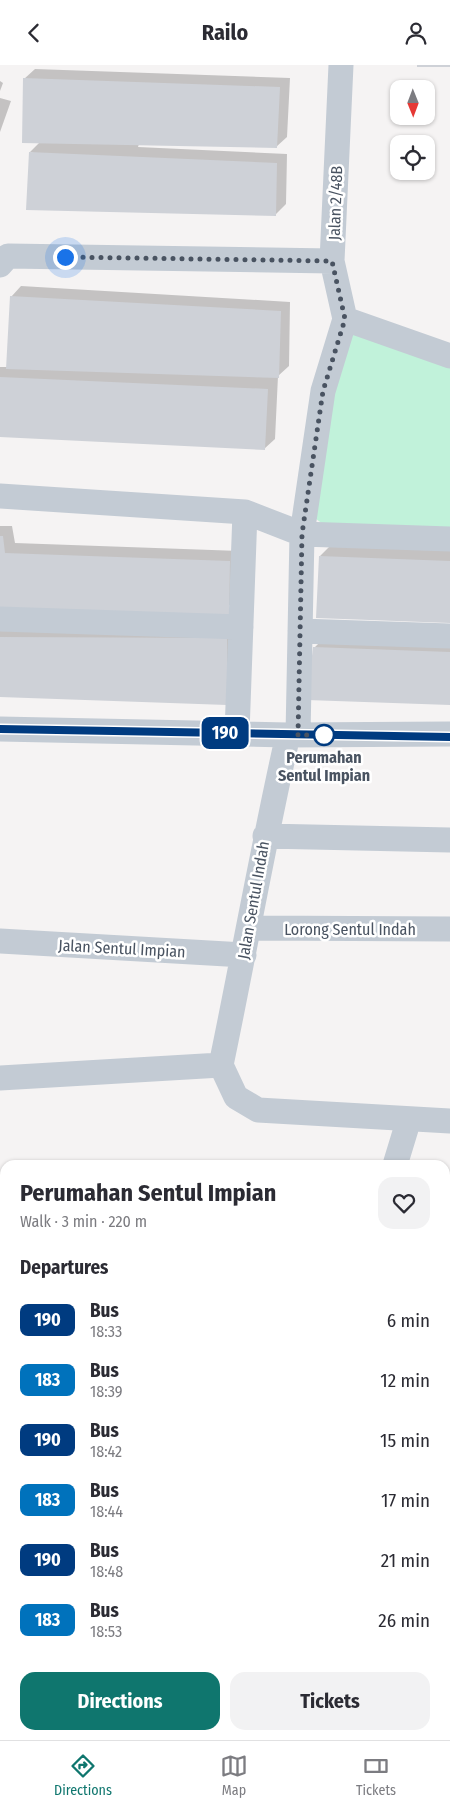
<!DOCTYPE html>
<meta charset="utf-8">
<style>
body{margin:0;font-family:"Fira Sans Condensed",sans-serif;background:#f2f2f3;color:#2b2b33;height:100vh;display:flex;flex-direction:column;font-size:19px;white-space:nowrap}
*{box-sizing:border-box;margin:0}
p{font-size:16px;color:#7c7c81}
.icon{flex:none;width:28px;height:28px;fill:none;stroke:currentColor;stroke-width:2;stroke-linecap:round;stroke-linejoin:round}
.map{position:relative;flex:1;overflow:hidden}
.sheet{position:absolute;left:0px;top:1095px;width:450px;height:580px;display:flex;flex-direction:column;background:#fff;border-radius:15px 15px 0 0;box-shadow:0 1px 4px #0004}
.sheet>*{flex:none}
.badge{padding:0 10px;border-radius:8px;font-size:18px;line-height:32px}
.needle{width:32px;rotate:179deg}
.tools{position:absolute;left:390px;top:15px;display:grid;gap:10px}
.tools a{display:grid;place-items:center;width:45px;height:45px;border-radius:10px;background:#fff;box-shadow:0 1px 4px #0004;font-size:25px}
.you{position:absolute;width:25px;height:25px;margin:-12px;border:4px solid #fff;border-radius:50%;background:#1a73e8;box-shadow:0 0 0 8px #1a73e833}
.map>.badge{position:absolute;translate:-50% -50%;box-shadow:0 0 0 2px #fff}
h2{padding:0 20px;font-size:19px;line-height:45px}
.round{display:grid;place-items:center;flex:none;width:52px;height:52px;border-radius:15px;background:#f2f2f3}
.headline{display:flex;align-items:center;justify-content:space-between;height:85px;padding:0 20px}
h1{font-size:24px;font-weight:700;line-height:38px}
.button{display:flex;gap:10px;margin-top:auto;padding:10px 20px}
.button a{flex:1;height:58px;border-radius:15px;background:#0f766e;color:#fff;font-size:20px;font-weight:700;line-height:58px;text-align:center}
.button a+a{background:#f2f2f3;color:#2b2b33}
ul{padding:0;list-style:none}
li{display:flex;align-items:center;gap:15px;height:60px;padding:0 20px}
li div{flex:1}
li b{display:block;font-size:19px}
li em{font-style:normal}
li .badge{min-width:55px;font-weight:700;text-align:center}
header{display:flex;justify-content:space-between;align-items:center;height:65px;padding:0 20px;background:#fff;font-size:22px;font-weight:700}
.tabs{display:flex;justify-content:space-around;align-items:center;height:70px;border-top:1px solid #e1e1e2;background:#fff;font-size:14px;color:#7c7c81}
.tabs a{display:grid;justify-items:center;gap:2px}
.tabs .current{color:#0f766e}
.map>svg:first-child{display:block}
</style>
<header><svg class="icon" aria-label="back" viewBox="0 0 24 24"><path d="M15 5l-7 7 7 7"/></svg>Railo<svg class="icon" aria-label="person" viewBox="0 0 24 24"><circle cx="12" cy="8" r="4"/><path d="M4 21q1-7 8-7t8 7"/></svg></header>
<div class="map">
<svg width="450" height="1675" viewBox="0 0 450 1675">
<rect width="100%" height="100%" fill="#f5f3f3"/>
<!-- green -->
<path fill="#c1f2da" d="M346 265 450 296V466L324 460 311 450Z"/>
<!-- shadow -->
<path fill="#0003" d="M35 4 290 13 287 72 276 82 139 79 138 82 287 89 286 139 275 150 30 87 40 77 24 14Z
M0 16 3 18 0 26Z
M0 33 11 36 0 67Z
M21 221 290 237 289 301 278 311 275 374 264 384 0 370V302H7L11 232Z
M0 461H12L15 478 240 486 239 540 0 543Z
M334 477 450 482V557L320 491Z
M0 562 237 563V628L0 630Z
M328 569 450 573V638L314 583Z"/>
<!-- building -->
<path fill="#ced1d7" d="M417 0H450V2H417Z
M23 13 280 22 277 83 22 78Z
M29 87 277 98 276 151 26 145Z
M10 231 281 246 279 313 6 304Z
M0 312 268 324 265 385 0 372Z
M0 471H3L5 488 230 496 229 552 0 544Z
M319 491 450 496V558L316 553Z
M0 572 227 573V640L0 632Z
M313 582 450 587V640L307 635Z
M255 1670H282L285 1675H245Z"/>
<g fill="none" stroke-linecap="round" stroke-linejoin="round">
<!-- path -->
<path stroke="#77d2b0" stroke-width="3" stroke-dasharray="4 2.5" stroke-linecap="butt" d="M445 1487 450 1490"/>
<!-- minor -->
<path stroke="#c3cbd4" stroke-width="25" d="M341 0 332 196 345 254 450 291
M0 200 8 191 332 196
M0 431 245 447 302 469 450 474
M0 554 241 562
M300 566 450 571
M0 664 288 670 450 669
M237 668 245 447
M298 670 302 469 323 326 345 254
M265 771 450 775
M249 863 450 864
M0 876 244 890
M221 1000C244 890 263 780 288 670
M221 1000 236 1032 258 1045 450 1056
M0 1013 221 1000
M395 1100 409 1054
M0 1156H5
M445 1246 450 1245
M0 1322H5
M291 1670 293 1675"/>
</g>
<g fill="none" stroke-linecap="round" stroke-linejoin="round">
<defs>
<path id="line" d="M0 664 450 672"/>
</defs>
<!-- line casing -->
<use href="#line" stroke="#fff" stroke-width="11"/>
<!-- line -->
<use href="#line" stroke="#003b80" stroke-width="8"/>
<!-- walk -->
<path stroke="#495361" stroke-width="5" stroke-dasharray="0 9" d="M65 192 332 196 345 254 323 326 302 469 298 670H324"/>
</g>
<!-- markers -->
<circle fill="#fff" stroke="#003b80" stroke-width="2.5" cx="324" cy="670" r="10"/>
<g text-anchor="middle" stroke-width="5" stroke-linejoin="round" paint-order="stroke">
<!-- street labels -->
<g font-size="16" fill="#495361" stroke="#fff">
<text transform="translate(335 138) rotate(-88)" y="6">Jalan 2/48B</text>
<text transform="translate(253 835) rotate(-80)" y="6">Jalan Sentul Indah</text>
<text x="350" y="870">Lorong Sentul Indah</text>
<text transform="translate(122 883) rotate(3)" y="6">Jalan Sentul Impian</text>
</g>
<!-- stop labels -->
<g font-size="16" font-weight="bold" fill="#495361" stroke="#fff">
<text x="324" y="698">Perumahan<tspan x="324" dy="18">Sentul Impian</tspan></text>
</g>
</g>
</svg>
<div class="tools">
<a><svg class="needle" viewBox="-14 -14 28 28"><path d="M0-13l5 13h-10z" fill="#e53935"/><path d="M0 13l5-13h-10z" fill="#7c7c81"/></svg></a>
<a><svg class="icon" aria-label="locate" viewBox="0 0 24 24"><circle cx="12" cy="12" r="6"/><path d="M12 2v4M12 18v4M2 12h4M18 12h4"/></svg></a>
</div>
<div class="you" style="left:65px;top:192px"></div>
<b class="badge" style="left:225px;top:668px;background:#003b80;color:#fff">190</b>
<section class="sheet">
<div class="headline"><div><h1>Perumahan Sentul Impian</h1><p>Walk · 3 min · 220 m</p></div><a class="round"><svg class="icon" aria-label="heart" viewBox="0 0 24 24"><path d="M12 20l-8-8c-3-5 5-10 8-4 3-6 11-1 8 4z"/></svg></a></div>
<h2>Departures</h2>
<ul>
<li><span class="badge" style="background:#003b80;color:#fff">190</span><div><b>Bus</b><p>18:33</p></div><em>6 min</em></li>
<li><span class="badge" style="background:#0072bc;color:#fff">183</span><div><b>Bus</b><p>18:39</p></div><em>12 min</em></li>
<li><span class="badge" style="background:#003b80;color:#fff">190</span><div><b>Bus</b><p>18:42</p></div><em>15 min</em></li>
<li><span class="badge" style="background:#0072bc;color:#fff">183</span><div><b>Bus</b><p>18:44</p></div><em>17 min</em></li>
<li><span class="badge" style="background:#003b80;color:#fff">190</span><div><b>Bus</b><p>18:48</p></div><em>21 min</em></li>
<li><span class="badge" style="background:#0072bc;color:#fff">183</span><div><b>Bus</b><p>18:53</p></div><em>26 min</em></li>
</ul>
<div class="button"><a>Directions</a><a>Tickets</a></div>
</section>
</div>
<nav class="tabs">
<a class="current"><svg class="icon" aria-label="directions" viewBox="0 0 24 24"><path d="M12 3l9 9-9 9-9-9zM9 14v-3h6M13 9l2 2-2 2"/></svg>Directions</a>
<a><svg class="icon" aria-label="map" viewBox="0 0 24 24"><path d="M3 6l6-2 6 2 6-2v14l-6 2-6-2-6 2zM9 4v14M15 6v14"/></svg>Map</a>
<a><svg class="icon" aria-label="tickets" viewBox="0 0 24 24"><path d="M3 7h18v10H3zM15 7v10"/></svg>Tickets</a>
</nav>
